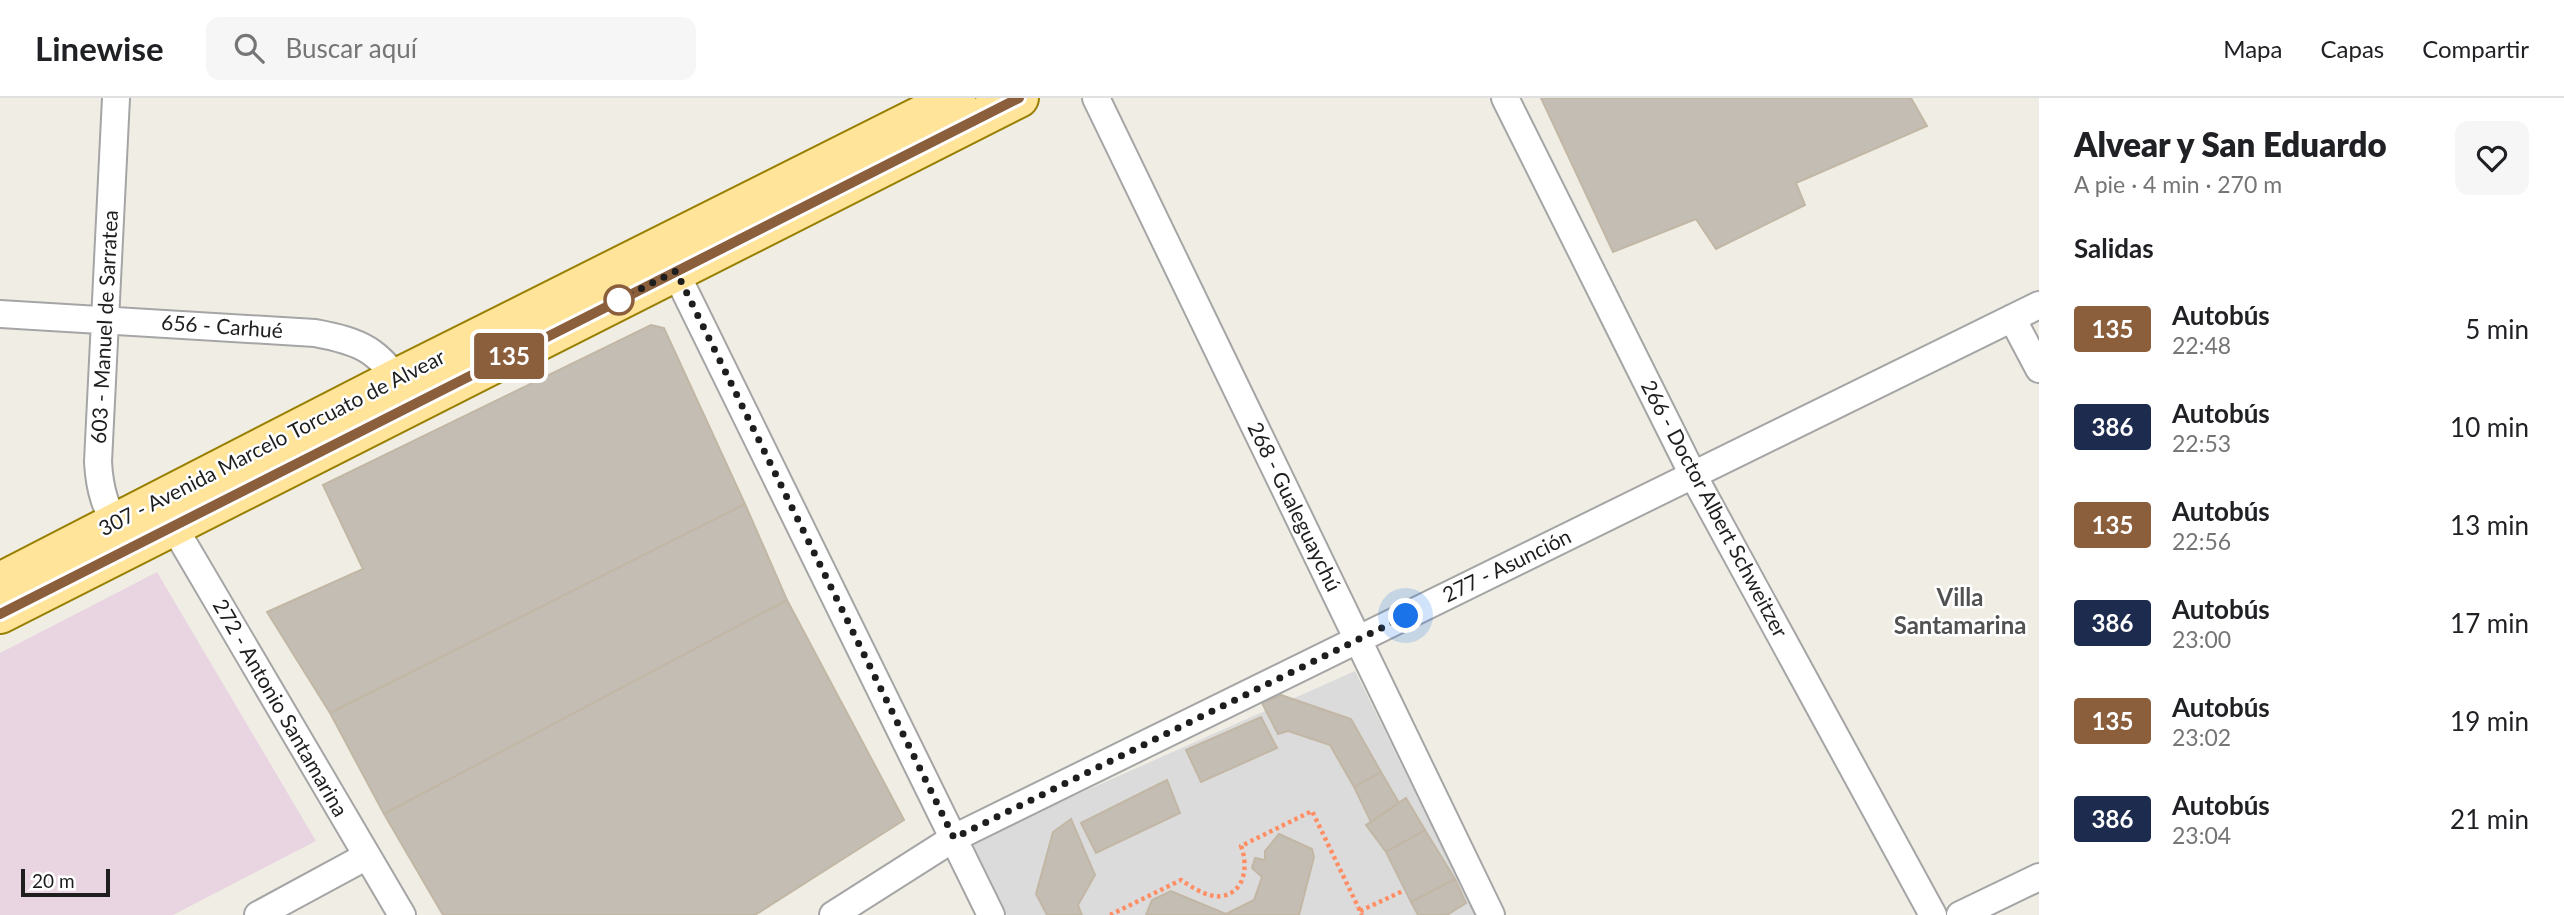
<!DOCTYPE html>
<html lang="es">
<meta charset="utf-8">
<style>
body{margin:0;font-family:Lato,sans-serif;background:#f6f6f6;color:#202124;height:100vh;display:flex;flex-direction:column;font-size:26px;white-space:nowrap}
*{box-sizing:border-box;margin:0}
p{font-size:23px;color:#757577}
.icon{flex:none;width:38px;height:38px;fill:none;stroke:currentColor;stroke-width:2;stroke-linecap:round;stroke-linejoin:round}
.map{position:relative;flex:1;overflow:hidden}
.panel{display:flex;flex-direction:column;background:#fff;width:525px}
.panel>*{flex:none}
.badge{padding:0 14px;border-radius:5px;font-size:24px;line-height:46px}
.scale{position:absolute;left:21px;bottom:18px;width:89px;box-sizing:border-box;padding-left:7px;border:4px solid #1e1e1e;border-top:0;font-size:19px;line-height:24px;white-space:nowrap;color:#1e1e1e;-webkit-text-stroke:5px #fff;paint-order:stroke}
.you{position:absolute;width:35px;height:35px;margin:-18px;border:5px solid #fff;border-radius:50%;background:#1a73e8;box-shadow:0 0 0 10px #1a73e833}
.map>.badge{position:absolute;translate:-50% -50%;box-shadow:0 0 0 4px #fff}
h2{padding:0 35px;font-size:26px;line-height:63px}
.round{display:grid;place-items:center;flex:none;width:74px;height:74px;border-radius:14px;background:#f6f6f6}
.headline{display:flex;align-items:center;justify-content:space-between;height:119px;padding:0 35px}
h1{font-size:33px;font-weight:800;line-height:52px}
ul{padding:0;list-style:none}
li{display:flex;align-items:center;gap:21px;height:98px;padding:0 35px}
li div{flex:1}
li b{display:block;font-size:26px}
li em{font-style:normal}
li .badge{min-width:77px;font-weight:700;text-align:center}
header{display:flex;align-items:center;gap:42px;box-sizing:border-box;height:98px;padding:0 35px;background:#fff;border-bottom:2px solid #e0e0e0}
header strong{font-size:33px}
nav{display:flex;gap:38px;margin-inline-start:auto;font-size:24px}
.search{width:490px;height:63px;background:#f6f6f6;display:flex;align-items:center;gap:18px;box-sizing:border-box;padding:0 24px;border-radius:14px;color:#757577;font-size:26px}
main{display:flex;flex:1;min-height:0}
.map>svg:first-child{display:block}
</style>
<header>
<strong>Linewise</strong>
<div class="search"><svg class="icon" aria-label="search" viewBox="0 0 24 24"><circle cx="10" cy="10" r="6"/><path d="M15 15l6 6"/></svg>Buscar aquí</div>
<nav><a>Mapa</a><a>Capas</a><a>Compartir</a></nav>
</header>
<main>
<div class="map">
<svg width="2039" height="817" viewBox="0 0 2039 817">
<rect width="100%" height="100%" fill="#f0eee4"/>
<!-- residential -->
<path fill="#dcdbdb" d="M1355 573 1476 817H1007L970 744Z"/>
<!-- industrial -->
<path fill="#e9d5e2" d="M157 474 316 743 173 817H0V555Z"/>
<!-- building -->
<path fill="#c4bdb3" stroke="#c2b7a5" stroke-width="2" d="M1541 0H1911L1927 28 1796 85 1805 107 1716 151 1696 121 1613 154Z
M651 227 664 230 745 406 330 615 267 514 363 471 323 387Z
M745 406 787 502 384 716 330 615Z
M787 502 904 722 755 817H443L384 716Z
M1281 597 1351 621 1381 674 1354 689 1330 647 1288 633 1278 636 1262 605Z
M1261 619 1277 650 1201 684 1186 652Z
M1381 674 1399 705 1371 724 1354 689Z
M1167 682 1180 715 1096 755 1081 725Z
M1406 700 1425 732 1386 754 1366 727Z
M1071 721 1095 777 1078 807 1082 817H1047L1036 796 1053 734Z
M1425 732 1455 781 1411 804 1386 754Z
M1279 736 1312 751 1314 759 1299 817H1146L1152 802 1171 793 1226 816 1254 802 1262 779 1252 770 1255 760 1265 762V753Z
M1455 781 1466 805 1447 817H1418L1411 804Z"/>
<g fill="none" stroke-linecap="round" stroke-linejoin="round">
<defs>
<path id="street" d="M116 0 98 364C100 398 107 410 122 441
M1096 0 1491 817
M1505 0 1693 377 1933 817
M668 159 991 817
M0 216 315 235C363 244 378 252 406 293
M2012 220 2039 271
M165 414 402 817
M258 817 367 758
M833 817 954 740 2039 207
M1960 817 2039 779"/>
<path id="primary" d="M0 484 397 280 956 0
M0 516 1019 0"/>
</defs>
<!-- street casing -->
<use href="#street" stroke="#a5a5a5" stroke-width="30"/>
<!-- primary casing -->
<use href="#primary" stroke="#987f00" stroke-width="42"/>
<!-- path -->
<path stroke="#ff8e65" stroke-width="4.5" stroke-dasharray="3.5 3.5" stroke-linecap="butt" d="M1360 813 1403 793
M1110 817 1181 782C1192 789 1207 800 1222 798 1246 794 1248 766 1241 748L1312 713 1362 817"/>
<!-- street -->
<use href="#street" stroke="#fff" stroke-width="26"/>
<!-- primary -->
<use href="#primary" stroke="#ffe499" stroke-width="38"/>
</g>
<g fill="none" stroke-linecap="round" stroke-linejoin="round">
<defs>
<path id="line" d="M0 516 1019 0"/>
</defs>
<!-- line casing -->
<use href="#line" stroke="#fff" stroke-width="16"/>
<!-- line -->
<use href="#line" stroke="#8b5e3c" stroke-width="10"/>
<!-- walk -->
<path stroke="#1e1e1e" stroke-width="7" stroke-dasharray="0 12.6" d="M619 202 676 173 954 740 1406 518"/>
</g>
<!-- markers -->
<circle fill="#fff" stroke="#8b5e3c" stroke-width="3.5" cx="619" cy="202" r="14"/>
<g text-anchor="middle" stroke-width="5" stroke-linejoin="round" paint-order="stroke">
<!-- street labels -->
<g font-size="21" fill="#1e1e1e" stroke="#fff">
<text transform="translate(105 229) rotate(-87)" y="7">603 - Manuel de Sarratea</text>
<text transform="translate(222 229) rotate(4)" y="7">656 - Carhué</text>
<text transform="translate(272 345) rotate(-27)" y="7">307 - Avenida Marcelo Torcuato de Alvear</text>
<text transform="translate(1294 409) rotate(64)" y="7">268 - Gualeguaychú</text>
<text transform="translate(1714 411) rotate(62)" y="7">266 - Doctor Albert Schweitzer</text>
<text transform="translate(1507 468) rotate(-26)" y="7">277 - Asunción</text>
<text transform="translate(280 610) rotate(60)" y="7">272 - Antonio Santamarina</text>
</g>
<!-- quarter labels -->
<g font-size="24" font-weight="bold" fill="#515151" stroke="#fff">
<text x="1960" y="508">Villa<tspan x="1960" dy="28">Santamarina</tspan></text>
</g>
</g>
</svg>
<div class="scale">20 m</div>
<div class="you" style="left:1406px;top:518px"></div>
<b class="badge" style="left:509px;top:258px;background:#8b5e3c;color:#fff">135</b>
</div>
<section class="panel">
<div class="headline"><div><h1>Alvear y San Eduardo</h1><p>A pie · 4 min · 270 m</p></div><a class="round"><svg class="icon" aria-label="heart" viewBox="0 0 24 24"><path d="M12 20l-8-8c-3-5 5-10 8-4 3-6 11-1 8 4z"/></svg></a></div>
<h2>Salidas</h2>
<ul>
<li><span class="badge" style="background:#8b5e3c;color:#fff">135</span><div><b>Autobús</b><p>22:48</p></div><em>5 min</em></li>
<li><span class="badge" style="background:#1d2b4f;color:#fff">386</span><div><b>Autobús</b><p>22:53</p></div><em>10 min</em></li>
<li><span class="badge" style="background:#8b5e3c;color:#fff">135</span><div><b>Autobús</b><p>22:56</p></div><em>13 min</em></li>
<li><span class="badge" style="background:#1d2b4f;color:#fff">386</span><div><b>Autobús</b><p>23:00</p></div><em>17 min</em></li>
<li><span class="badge" style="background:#8b5e3c;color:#fff">135</span><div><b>Autobús</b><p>23:02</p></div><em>19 min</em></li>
<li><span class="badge" style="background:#1d2b4f;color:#fff">386</span><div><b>Autobús</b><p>23:04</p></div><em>21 min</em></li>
</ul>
</section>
</main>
